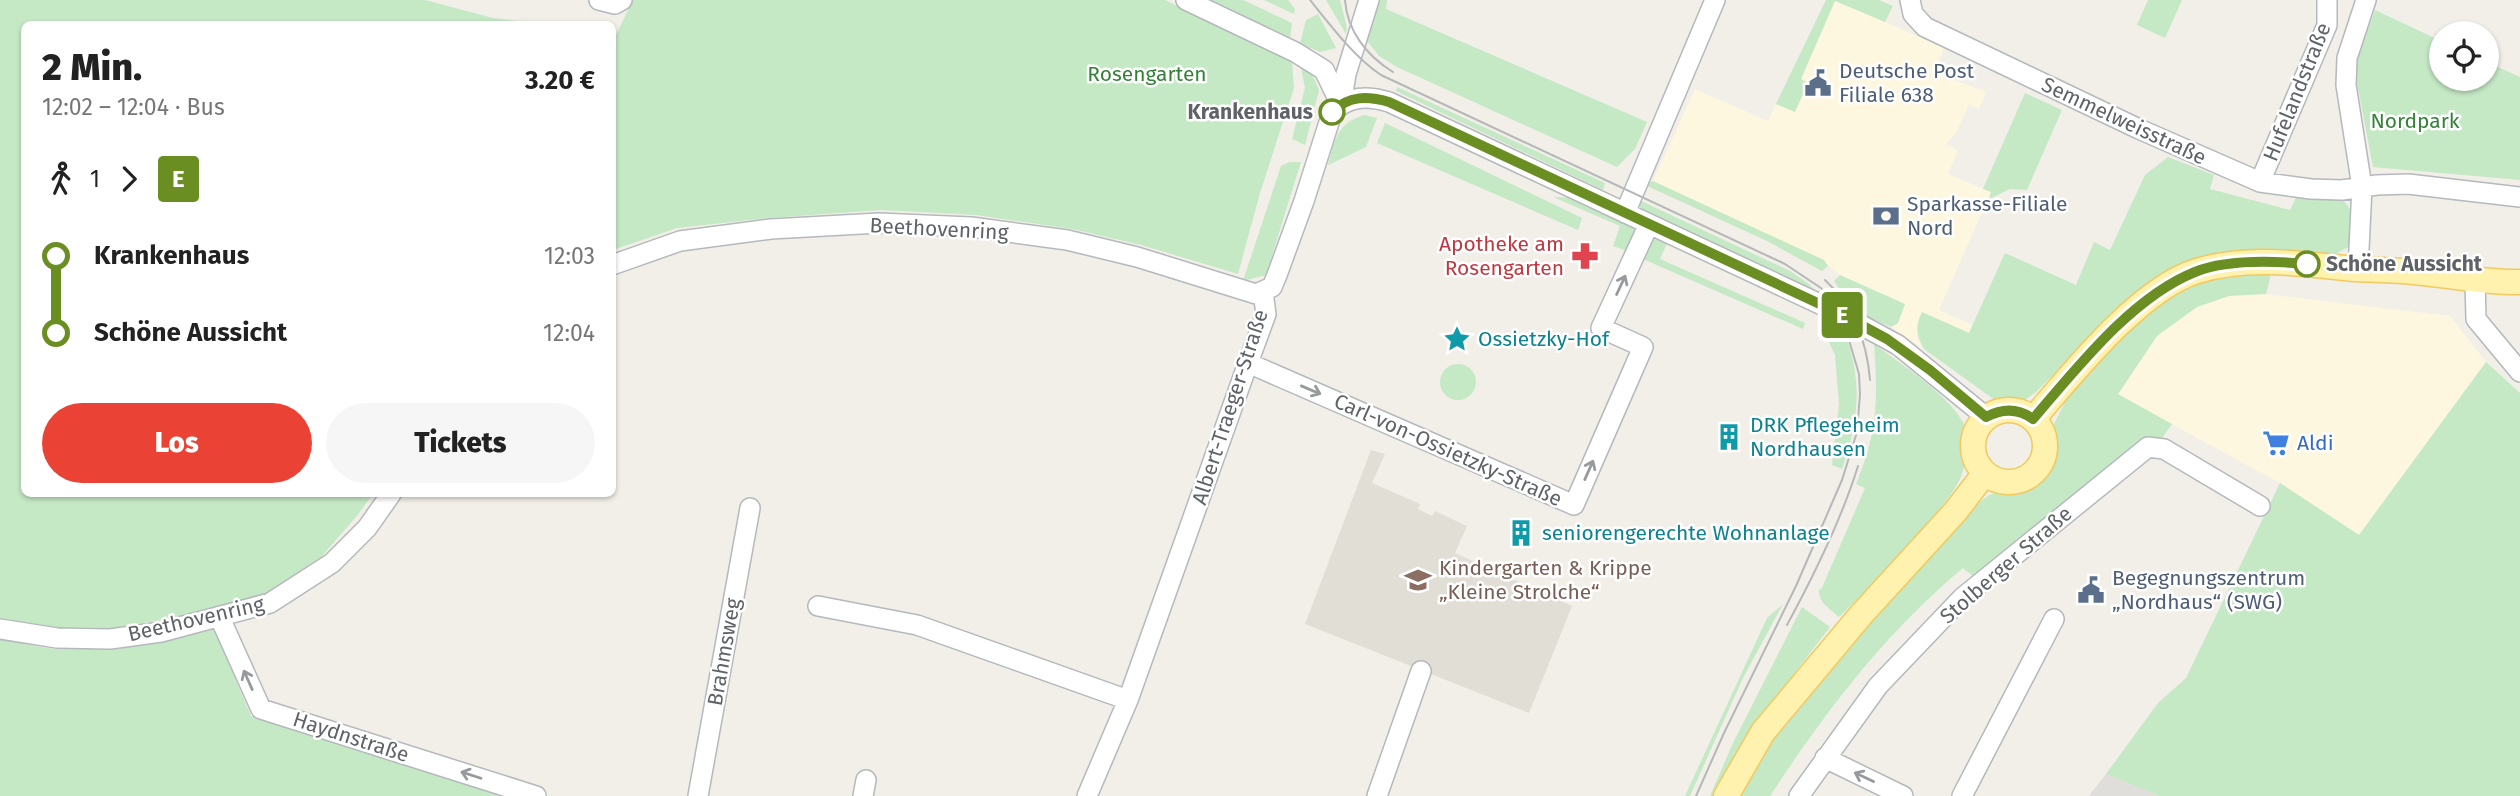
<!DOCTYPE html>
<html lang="de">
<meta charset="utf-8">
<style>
body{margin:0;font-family:"Fira Sans",sans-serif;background:#f6f6f6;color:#222;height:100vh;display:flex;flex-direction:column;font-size:26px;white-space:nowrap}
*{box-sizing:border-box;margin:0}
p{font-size:23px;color:#767676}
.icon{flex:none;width:38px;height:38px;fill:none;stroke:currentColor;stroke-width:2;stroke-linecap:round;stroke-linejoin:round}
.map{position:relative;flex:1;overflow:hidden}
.details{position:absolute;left:21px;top:21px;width:595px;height:476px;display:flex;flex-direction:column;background:#fff;border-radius:10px;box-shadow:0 2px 5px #0004}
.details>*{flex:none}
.badge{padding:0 14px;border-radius:5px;font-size:24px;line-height:46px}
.fabs{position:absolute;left:2429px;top:21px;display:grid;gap:14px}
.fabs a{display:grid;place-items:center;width:70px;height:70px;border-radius:50%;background:#fff;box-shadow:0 2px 5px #0004;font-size:35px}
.map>.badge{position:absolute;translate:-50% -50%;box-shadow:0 0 0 4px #fff}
.legs{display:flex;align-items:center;gap:10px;height:77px;padding:0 21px;font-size:23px}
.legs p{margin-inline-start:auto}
.summary{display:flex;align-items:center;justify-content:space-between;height:119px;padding:0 21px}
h1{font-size:38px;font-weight:800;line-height:52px}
.cta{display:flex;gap:14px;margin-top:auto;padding:14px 21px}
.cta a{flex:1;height:80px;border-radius:42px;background:#ea4335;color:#fff;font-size:28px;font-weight:800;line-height:80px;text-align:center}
.cta a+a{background:#f6f6f6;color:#222}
ul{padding:0 21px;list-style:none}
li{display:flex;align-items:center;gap:24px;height:77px;font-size:26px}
li i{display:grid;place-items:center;width:10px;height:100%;margin:0 9px;background:currentColor}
li i::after{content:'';width:18px;height:18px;margin:-9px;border:5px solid;border-radius:50%;background:#fff}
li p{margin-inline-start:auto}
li:first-child i{background:linear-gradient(#0000 50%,currentColor 0)}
li:last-child i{background:linear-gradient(currentColor 50%,#0000 0)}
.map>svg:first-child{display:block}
</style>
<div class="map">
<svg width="2520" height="796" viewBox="0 0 2520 796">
<rect width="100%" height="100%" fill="#f1efe8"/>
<!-- commercial -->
<path fill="#fef7e0" d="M1835 0 1944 48 1934 72 1986 92 1979 109 1969 105 1956 133 1946 144 1958 150 1948 174 1991 192 1939 310 1972 325 1969 333 1922 312 1917 337 1924 349 1891 327 1898 323 1905 304 1840 275 1823 261 1653 181 1695 89 1768 121 1776 104 1795 112 1801 79Z
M2266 294 2450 316 2486 362 2359 535 2280 483 2118 395 2157 336 2197 307 2229 296Z"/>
<!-- industrial -->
<path fill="#e0deda" d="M2106 774 2119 779 2160 796H2089Z"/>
<!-- education -->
<path fill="#e1ded6" d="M1371 450 1385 454 1372 483 1420 504 1418 509 1432 516 1435 511 1467 526 1455 553 1572 606 1529 713 1305 624Z"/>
<!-- green -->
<path fill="#c5e8c5" d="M0 0H425L493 18 542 24H24V494H373L356 517 322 556 269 592 207 612 114 628 56 627 0 618Z
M633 0H1165L1292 61 1294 88 1260 193 1238 274 1141 245 1072 229 976 215 882 210 769 218 677 228 613 250V34L616 35Z
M1209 0H1243L1292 23 1290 39Z
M1264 0H1288L1295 9 1294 14Z
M1326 0H1340L1347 28 1346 34Z
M1379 0H1387L1386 9 1647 122 1635 149 1617 167 1397 67 1379 56 1364 37Z
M1826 0H1879L1893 6 1885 22 1835 1 1801 79 1808 83 1795 112 1776 104Z
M2148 0H2182L2165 38 2137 25Z
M2375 10 2441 41V79H2487V62L2520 77V180L2373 167 2354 67Z
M1318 14 1336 48 1320 52 1300 44 1306 20Z
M1300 63 1313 76 1319 90 1305 145 1292 139 1305 88Z
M1397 87 1605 183 1603 190 1396 91Z
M2025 93 2062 110 2027 190 2010 189 1989 199 1991 192 1983 189Z
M1364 115 1377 118 1366 147 1328 165C1335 140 1336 124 1364 115Z
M1385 123 1582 218 1578 230 1377 143Z
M2168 157 2214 175 2210 189 2290 210 2298 193 2330 196 2343 200 2354 214 2355 235 2348 247 2332 256 2267 251 2096 331 2036 392 2023 401 2001 402 1992 398 1924 349C1916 335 1915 326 1922 312L1969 333 2005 253 2076 285 2094 242 2110 250 2145 175Z
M1290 162H1301L1266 275 1243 281 1281 166Z
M1653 181 1824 260 1828 266 1822 271 1767 241 1645 185Z
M1553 197 1576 198 1637 228 1627 251 1613 246 1620 226Z
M1639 200 1790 271 1809 284 1814 290 1640 208Z
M1654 236 1668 241 1660 259 1805 323 1803 329 1643 259Z
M2271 274 2266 294 2229 296 2197 307 2157 336 2118 394 2172 424 2157 445 1975 578 1963 568C1886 632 1825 712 1770 796H1737L1781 725 1966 512 1989 495 2035 482 2045 471 2055 450 2051 430 2067 398 2133 326 2168 298 2199 284 2227 276Z
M1840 275 1905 304 1898 323 1891 327 1854 311 1834 281Z
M1830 320 1842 326C1863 378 1860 417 1842 469L1832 465 1839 404 1835 355 1828 340Z
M1874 344C1898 362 1955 399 1965 427 1970 439 1966 467 1960 479 1951 497 1937 512 1924 527 1898 559 1869 588 1839 617 1830 609 1818 603 1819 589L1821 590 1865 488 1856 484C1878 431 1878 400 1874 344Z
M2486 362 2520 393V796H2160L2106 774 2158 703 2186 678 2280 483 2359 535Z
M1440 382a18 18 0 1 1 36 0a18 18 0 1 1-36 0Z
M1783 604 1743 678 1690 796H1685L1767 618Z
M1802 607 1830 627 1761 717 1715 796H1710L1733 743Z
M214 629 251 716 510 794V796H0V638C19 642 39 648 59 649 112 651 162 641 214 629Z"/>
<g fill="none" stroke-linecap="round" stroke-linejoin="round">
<defs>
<path id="minor" d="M599 0 615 4 622 0
M1186 0 1295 52 1324 70 1341 105
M1910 0 1913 14 1925 27 2139 129 2260 182 2311 189 2342 190 2377 185 2408 184 2520 197
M1341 105 1346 74 1369 0
M2260 182 2327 25V0
M1625 213 1715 0
M612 265 680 241 771 229 879 223 971 227 1067 240 1137 257 1256 294 1272 287 1277 275 1304 201 1332 113C1348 95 1368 96 1389 102L1839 313 1898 345 1986 417
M2358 269 2362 187 2346 85 2347 58 2366 0
M2475 279 2476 319 2520 372
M1248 363 1574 505 1643 347 1601 328 1649 224
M818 606 917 625 1128 700
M220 618 261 709 536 796
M0 629 57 638 110 639 161 632 270 603 332 563 367 528 391 494
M1825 758 1903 796
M698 796 750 508
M863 796 866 780
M1087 796 1128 700 1248 363 1266 314 1263 292
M1377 796 1421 671
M1799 796 1878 686 1962 598 2148 447 2164 449 2260 506
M1962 796 2054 619"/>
<path id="major" d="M1973 446a36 36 0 1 1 72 0a36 36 0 1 1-72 0Z
M2033 419C2073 373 2139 289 2197 271 2248 255 2304 264 2356 269 2375 270 2395 270 2414 272 2450 275 2485 283 2520 282
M1726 796 1763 732 1860 616 1955 512 1985 473"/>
</defs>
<!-- minor casing -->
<use href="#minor" stroke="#b5b8bc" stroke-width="22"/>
<!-- major casing -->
<use href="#major" stroke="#f2c960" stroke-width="27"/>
<!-- minor -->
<use href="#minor" stroke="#fff" stroke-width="19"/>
<!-- major -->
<use href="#major" stroke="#fff2af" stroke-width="24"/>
<!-- tram -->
<path stroke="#b6b7b8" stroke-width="2" d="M1310 0C1330 25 1355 58 1381 75L1785 264 1821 288 1839 313 1846 330 1859 374 1860 394 1857 432 1842 480 1796 586 1724 733 1696 796
M1345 0C1347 31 1367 56 1393 72
M1825 280C1853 306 1867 342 1870 380
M1787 625C1813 577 1842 518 1858 466"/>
</g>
<!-- one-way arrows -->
<defs><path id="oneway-shaft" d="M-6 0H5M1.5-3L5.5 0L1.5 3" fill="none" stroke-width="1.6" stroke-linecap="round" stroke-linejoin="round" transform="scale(1.75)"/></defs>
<g stroke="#979a9d">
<use href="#oneway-shaft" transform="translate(1621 285) rotate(-65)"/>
<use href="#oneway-shaft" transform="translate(1311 390) rotate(23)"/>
<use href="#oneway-shaft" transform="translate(1589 470) rotate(-66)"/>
<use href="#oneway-shaft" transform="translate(248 680) rotate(-114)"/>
<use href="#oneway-shaft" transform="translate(471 775) rotate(-162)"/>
<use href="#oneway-shaft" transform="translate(1864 777) rotate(-155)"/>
</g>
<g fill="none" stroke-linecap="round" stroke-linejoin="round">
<defs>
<path id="line-1" d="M1332 112C1349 95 1368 96 1389 102L1839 313 1887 339 1930 370 1986 417C2003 408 2018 408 2033 419 2077 368 2132 297 2195 272 2227 259 2274 261 2307 264"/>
</defs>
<!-- line-1 casing -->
<use href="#line-1" stroke="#fff" stroke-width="16"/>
<!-- line-1 -->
<use href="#line-1" stroke="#6b8e23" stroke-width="10"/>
</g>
<!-- icons -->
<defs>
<symbol id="civic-bare" viewBox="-9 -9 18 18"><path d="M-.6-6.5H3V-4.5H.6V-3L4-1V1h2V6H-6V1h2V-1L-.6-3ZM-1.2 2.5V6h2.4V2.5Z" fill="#5c6f8a" stroke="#fff" stroke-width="2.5" paint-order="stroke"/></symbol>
<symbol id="bank-bare" viewBox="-9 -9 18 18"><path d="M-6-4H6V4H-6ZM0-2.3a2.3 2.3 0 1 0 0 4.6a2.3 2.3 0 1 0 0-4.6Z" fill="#5c6f8a" stroke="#fff" stroke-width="2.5" paint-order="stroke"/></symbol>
<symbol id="pharmacy-bare" viewBox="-9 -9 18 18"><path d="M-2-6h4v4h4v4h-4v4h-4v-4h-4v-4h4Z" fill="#e0444e" stroke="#fff" stroke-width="2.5" paint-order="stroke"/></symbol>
<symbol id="sight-bare" viewBox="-9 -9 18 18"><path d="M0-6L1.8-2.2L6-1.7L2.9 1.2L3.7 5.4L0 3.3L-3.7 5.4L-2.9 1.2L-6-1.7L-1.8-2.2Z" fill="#0f9aa8" stroke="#fff" stroke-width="2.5" paint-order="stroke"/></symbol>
<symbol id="building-bare" viewBox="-9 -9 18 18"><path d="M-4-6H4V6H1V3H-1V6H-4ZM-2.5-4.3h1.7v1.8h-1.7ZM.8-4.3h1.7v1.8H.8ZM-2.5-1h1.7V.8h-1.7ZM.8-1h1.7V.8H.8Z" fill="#0f9aa8" stroke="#fff" stroke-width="2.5" paint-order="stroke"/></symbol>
<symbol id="supermarket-bare" viewBox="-9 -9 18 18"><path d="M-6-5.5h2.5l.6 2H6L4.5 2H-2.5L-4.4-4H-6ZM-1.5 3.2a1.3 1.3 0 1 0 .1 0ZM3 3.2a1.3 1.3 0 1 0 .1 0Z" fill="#3f7fe0" stroke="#fff" stroke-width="2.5" paint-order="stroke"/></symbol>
<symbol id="school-bare" viewBox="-9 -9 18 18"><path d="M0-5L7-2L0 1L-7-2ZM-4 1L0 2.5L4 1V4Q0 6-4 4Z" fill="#8d6e63" stroke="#fff" stroke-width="2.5" paint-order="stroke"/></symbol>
</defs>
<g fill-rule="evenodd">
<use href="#civic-bare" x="1799" y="64" width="38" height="38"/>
<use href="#bank-bare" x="1867" y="197" width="38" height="38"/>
<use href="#pharmacy-bare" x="1566" y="237" width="38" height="38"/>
<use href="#sight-bare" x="1438" y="320" width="38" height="38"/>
<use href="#building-bare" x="1710" y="418" width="38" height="38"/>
<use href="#supermarket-bare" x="2257" y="424" width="38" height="38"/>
<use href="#building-bare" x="1502" y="514" width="38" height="38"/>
<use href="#school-bare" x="1399" y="561" width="38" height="38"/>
<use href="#civic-bare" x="2072" y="571" width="38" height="38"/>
</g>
<!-- markers -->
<g fill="#fff" stroke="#6b8e23" stroke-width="3.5">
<circle cx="1332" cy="112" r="12"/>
<circle cx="2307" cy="264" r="12"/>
</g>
<g text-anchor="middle" stroke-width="5" stroke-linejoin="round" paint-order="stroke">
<!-- service labels -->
<g font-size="21" fill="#4e5e75" stroke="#fff" text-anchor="start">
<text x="1839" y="78">Deutsche Post<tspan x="1839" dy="24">Filiale 638</tspan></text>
<text x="1907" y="211">Sparkasse-Filiale<tspan x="1907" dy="24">Nord</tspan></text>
<text x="2112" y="585">Begegnungszentrum<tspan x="2112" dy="24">„Nordhaus“ (SWG)</tspan></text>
</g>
<!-- park labels -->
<g font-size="21" fill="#348238" stroke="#fff">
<text x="1147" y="81">Rosengarten</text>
<text x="2415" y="128">Nordpark</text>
</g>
<!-- street labels -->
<g font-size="21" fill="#5f6368" stroke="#fff">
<text transform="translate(2297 92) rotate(-68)" y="7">Hufelandstraße</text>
<text transform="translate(2124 121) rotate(25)" y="7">Semmelweisstraße</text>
<text transform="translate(939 229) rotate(3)" y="7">Beethovenring</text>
<text transform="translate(1230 407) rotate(-72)" y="7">Albert-Traeger-Straße</text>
<text transform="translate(1448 450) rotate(24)" y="7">Carl-von-Ossietzky-Straße</text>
<text transform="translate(2006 565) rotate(-41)" y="7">Stolberger Straße</text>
<text transform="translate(196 619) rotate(-13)" y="7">Beethovenring</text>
<text transform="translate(724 652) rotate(-80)" y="7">Brahmsweg</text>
<text transform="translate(351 737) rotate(18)" y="7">Haydnstraße</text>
</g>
<!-- stop labels -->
<g font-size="21" font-weight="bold" fill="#5f6368" stroke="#fff" text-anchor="end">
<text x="1313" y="119">Krankenhaus</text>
<text x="2326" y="271" text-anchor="start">Schöne Aussicht</text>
</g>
<!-- health labels -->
<g font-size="21" fill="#be3a42" stroke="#fff" text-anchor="end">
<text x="1564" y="251">Apotheke am<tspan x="1564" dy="24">Rosengarten</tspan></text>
</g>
<!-- culture labels -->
<g font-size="21" fill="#0d838f" stroke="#fff" text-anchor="start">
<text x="1478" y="346">Ossietzky-Hof</text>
<text x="1750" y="432">DRK Pflegeheim<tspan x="1750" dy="24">Nordhausen</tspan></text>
<text x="1542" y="540">seniorengerechte Wohnanlage</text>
</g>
<!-- shop labels -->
<g font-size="21" fill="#366cbe" stroke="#fff" text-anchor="start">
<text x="2297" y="450">Aldi</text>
</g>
<!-- education labels -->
<g font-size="21" fill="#785e54" stroke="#fff" text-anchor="start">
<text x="1439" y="575">Kindergarten &amp; Krippe<tspan x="1439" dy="24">„Kleine Strolche“</tspan></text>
</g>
</g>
</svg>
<div class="fabs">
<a><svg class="icon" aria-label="locate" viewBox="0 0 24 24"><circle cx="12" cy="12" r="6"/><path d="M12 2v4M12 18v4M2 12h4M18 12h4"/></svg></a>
</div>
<b class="badge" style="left:1842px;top:315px;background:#6b8e23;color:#fff">E</b>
<section class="details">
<div class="summary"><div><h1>2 Min.</h1><p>12:02 – 12:04 · Bus</p></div><b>3.20 €</b></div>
<div class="legs"><svg class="icon" aria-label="walk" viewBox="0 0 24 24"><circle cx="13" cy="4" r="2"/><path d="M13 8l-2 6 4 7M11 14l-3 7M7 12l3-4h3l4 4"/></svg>1<svg class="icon" aria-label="forward" viewBox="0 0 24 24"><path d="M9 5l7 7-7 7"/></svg><b class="badge" style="background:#6b8e23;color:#fff">E</b></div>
<ul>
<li><i style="color:#6b8e23"></i><b>Krankenhaus</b><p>12:03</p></li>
<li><i style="color:#6b8e23"></i><b>Schöne Aussicht</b><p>12:04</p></li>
</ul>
<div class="cta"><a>Los</a><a>Tickets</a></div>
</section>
</div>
